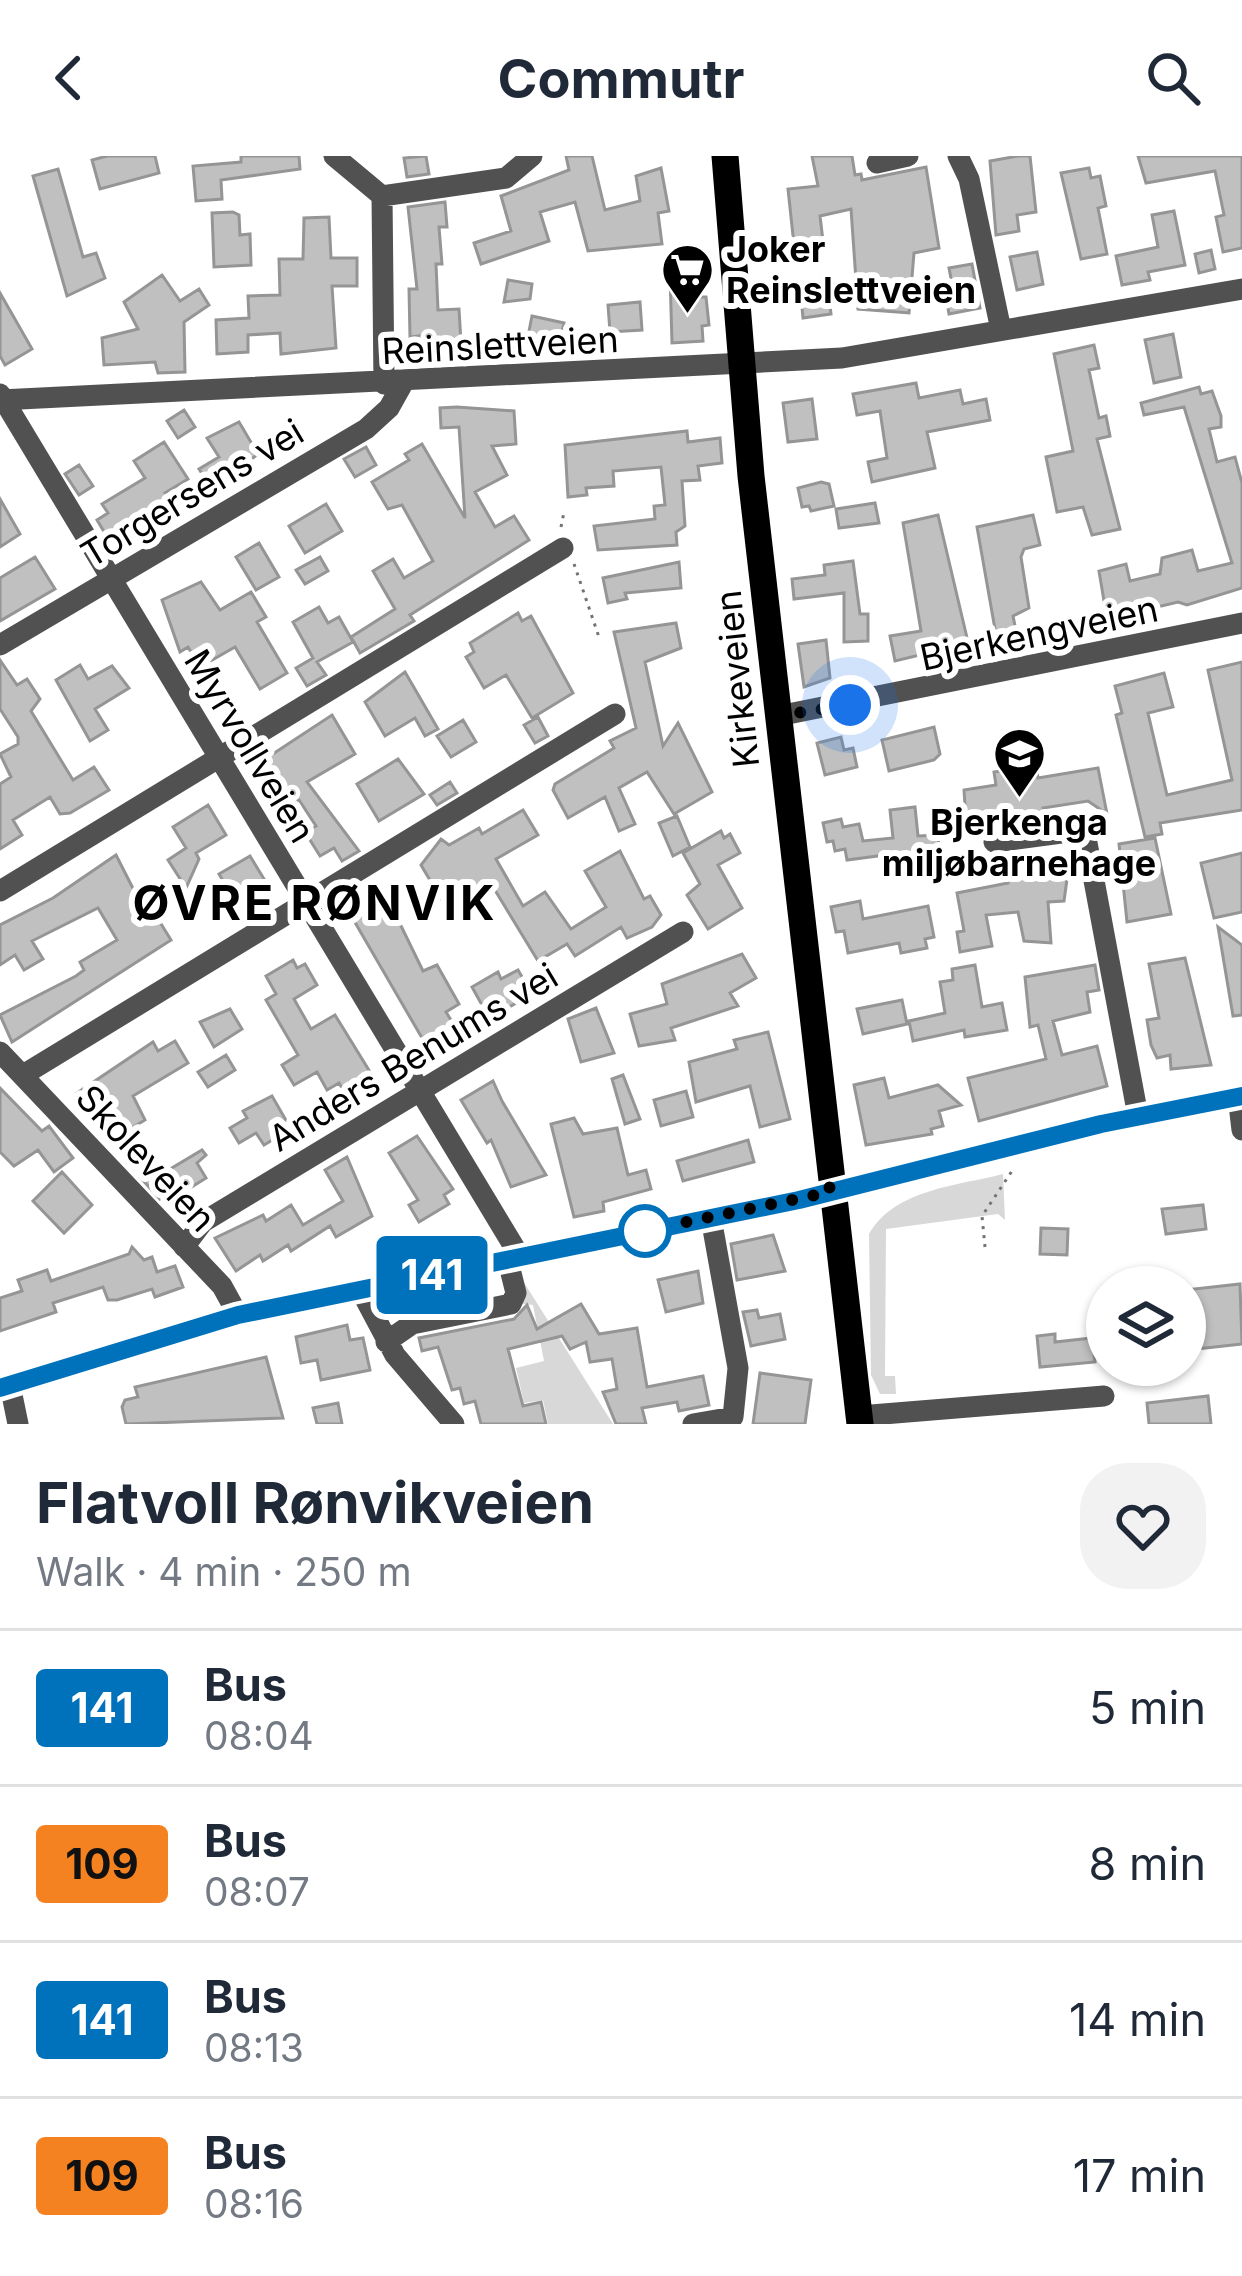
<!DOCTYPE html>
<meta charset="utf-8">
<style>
body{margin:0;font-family:Inter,sans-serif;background:#f2f2f3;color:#1f2937;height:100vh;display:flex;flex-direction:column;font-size:45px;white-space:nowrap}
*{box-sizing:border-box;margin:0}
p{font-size:39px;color:#747a83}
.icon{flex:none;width:66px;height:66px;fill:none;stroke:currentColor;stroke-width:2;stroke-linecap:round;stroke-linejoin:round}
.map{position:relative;height:1268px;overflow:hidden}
.details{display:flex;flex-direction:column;background:#fff;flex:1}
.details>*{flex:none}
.badge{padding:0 24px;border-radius:9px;font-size:42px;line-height:78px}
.tools{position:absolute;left:1086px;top:1110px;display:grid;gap:24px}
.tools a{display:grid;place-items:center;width:120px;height:120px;border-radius:50%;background:#fff;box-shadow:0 3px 9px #0004;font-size:60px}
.you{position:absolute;width:60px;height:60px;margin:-30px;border:9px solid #fff;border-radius:50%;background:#1a73e8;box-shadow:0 0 0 18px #1a73e833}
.map>.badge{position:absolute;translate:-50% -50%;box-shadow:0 0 0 6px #fff}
.round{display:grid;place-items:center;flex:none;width:126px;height:126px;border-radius:48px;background:#f2f2f3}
.summary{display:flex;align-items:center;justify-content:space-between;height:204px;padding:0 36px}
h1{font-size:57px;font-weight:700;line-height:90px}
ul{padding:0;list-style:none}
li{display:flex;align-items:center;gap:36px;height:156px;padding:0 36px;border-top:3px solid #e0e1e3}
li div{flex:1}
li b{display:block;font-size:45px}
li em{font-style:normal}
li .badge{min-width:132px;font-weight:700;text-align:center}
header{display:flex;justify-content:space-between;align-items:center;height:156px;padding:0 36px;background:#fff;font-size:54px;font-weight:700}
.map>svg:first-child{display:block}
</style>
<header><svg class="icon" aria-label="back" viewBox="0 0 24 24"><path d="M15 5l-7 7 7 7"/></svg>Commutr<svg class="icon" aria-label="search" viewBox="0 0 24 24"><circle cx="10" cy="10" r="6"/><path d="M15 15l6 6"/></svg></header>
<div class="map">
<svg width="1242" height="1268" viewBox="0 0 1242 1268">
<rect width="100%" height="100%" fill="#fff"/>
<!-- green -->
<path fill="#d8d8d8" d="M1003 1018 1005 1064 998 1058 886 1073 885 1220H895L896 1238H880L871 1219 869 1078C895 1033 957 1030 1003 1018Z
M520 1124 525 1128 613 1268H548L543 1244 524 1247 516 1212 544 1205 533 1149 523 1148Z"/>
<!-- building -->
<path fill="#c0c0c0" stroke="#959595" stroke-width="3" d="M107 0H155L159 17 100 33 92 4Z
M241 0H299L300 13 221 24 222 43 196 45 193 10 241 6Z
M426 0 429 18 407 21 404 2Z
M566 0H592L605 54 640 45 636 20 661 12 669 55 658 57 662 88 588 95 575 46 540 56 549 85 481 108 474 87 511 75 501 40 569 14Z
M812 0H852L855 19 861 18 862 24 926 11 939 92 914 97 909 157 858 153 851 53 820 60 823 85 794 89 788 33 818 30Z
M1018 0H1030L1036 56 1017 59 1019 75 996 79 990 5Z
M1138 0H1242V92L1223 96 1216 61 1224 59 1215 15 1146 27Z
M1089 12 1091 22 1100 20 1106 50 1098 52 1107 98 1081 103 1061 17Z
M58 13 83 101 96 97 105 122 67 140 33 20Z
M445 46 447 71H439L442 108H436L438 154 459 153 462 203 443 204V200H432L431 188 419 189V180L410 181 409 133H417L408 51Z
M1174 55 1185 109 1148 116 1150 124 1122 129 1116 100 1158 91 1152 59Z
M233 56 239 59 240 79 250 78 251 109 214 111 212 57Z
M329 61 331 102H357V130H332L336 192 281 198 280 177 248 179V196L217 198 216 164 249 162 248 140 280 139 279 103H303L304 62Z
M1211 94 1215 113 1199 117 1195 98Z
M1037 96 1043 128 1017 134 1010 101Z
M972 108 980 152 949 158 946 141 954 139 949 112Z
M162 119 180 145 199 133 209 149 184 166 185 216 158 217 155 206 104 209 102 182 138 173 124 146Z
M696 119 697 141H706L709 169 702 170 703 185 672 187 670 120Z
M827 123 831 158 803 162 801 141 810 140 808 124Z
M508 124 532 128 530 143 504 146Z
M0 137 32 193 5 209 0 200Z
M640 146 642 174 610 176 608 149Z
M532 160 564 167 559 187 528 180Z
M1173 178 1181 221 1154 227 1145 184Z
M1094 189 1099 212 1089 214 1099 262 1106 260 1110 280 1097 283 1120 373 1092 379 1083 351 1057 356 1046 301 1073 295 1054 198Z
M916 227 919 242 960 234 963 248 986 243 990 264 927 276 935 312 872 326 868 306 887 302 880 255 857 259 853 238Z
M1199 231 1201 238 1212 235 1221 260V271L1209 273 1217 306 1235 301 1242 327V432L1187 449 1178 446 1107 463 1099 415 1126 408 1130 425 1160 418 1162 402 1192 394 1198 415 1232 407 1184 251 1144 259 1141 247Z
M812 243 817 283 788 286 783 247Z
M457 251 514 255 516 288 492 290 507 319 475 336 495 371 514 360 529 384 410 459 414 465 360 497 351 481 395 453 373 415 393 403 404 422 433 405 402 349 388 353 372 326 409 304 405 298 422 288 465 362 459 271 441 272 440 252Z
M184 254 195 271 178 282 167 265Z
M239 266 258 298 212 333 199 313 219 301 207 282Z
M687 275 688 286 720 282 722 307 698 310 700 324 682 325 685 370 676 376 677 389 598 394 594 370 655 363 654 350 665 349 661 311 613 315 614 330 586 332 587 339 568 341 565 289Z
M164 286 188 323 165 337 171 347 109 384 97 364 108 357 102 348 145 322 134 305Z
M366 291 376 309 355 321 344 303Z
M79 309 93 330 79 339 65 318Z
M821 326 829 328 834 350 811 355 809 350 802 351 798 332Z
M0 343 20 378 0 391Z
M875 347 879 367 839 372 836 353Z
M326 348 342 375 305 397 289 370Z
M938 359 968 486 996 479 977 371 1033 359 1040 389 1024 393 1021 401 1029 452 1013 460 1019 489 962 507 957 490 895 505 890 480 921 475 903 367Z
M259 387 279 421 256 434 236 401Z
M35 401 55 433 0 465V422Z
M320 401 328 415 305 428 296 414Z
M853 405 860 458H868V485L844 486V437L794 443 792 423 825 419 824 409Z
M679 406 681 432 625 437 627 443 608 447 603 422Z
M201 426 220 454 251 436 266 461 257 466 287 517 260 533 235 491 200 511 188 491 180 496 162 444Z
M319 451 328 467 339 461 353 486 317 506 326 519 307 530 296 512 313 502 293 466Z
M518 457 522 465 531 460 573 537 532 562 506 519 484 532 466 501 474 496 470 487Z
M676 467 681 492 645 506 663 590 678 567 712 636 674 658 647 616 619 632 635 668 619 675 605 641 568 662 553 634 555 628 614 592 610 585 636 572 614 476Z
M826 484 830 522 804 531 798 488Z
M0 504 17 529 27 523 40 543 31 555 73 624 94 611 109 634 70 657 60 658 50 641 13 664 22 679 0 693V628L11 621 0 598 18 588V581L0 553Z
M1242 506V654L1160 667 1162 678 1145 681 1116 559 1122 557 1115 530 1164 517 1173 551 1148 557 1167 639 1232 624 1208 514Z
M80 509 88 523 112 510 129 532 95 553 108 574 90 585 56 524Z
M405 516 438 573 425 580 415 562 385 580 365 546Z
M332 559 355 598 307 626 359 695 342 705 334 692 320 700 305 676 316 670 299 644 284 653 253 611Z
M538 561 548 580 535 587 524 569Z
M463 564 476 586 451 601 437 580Z
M934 571 940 598 934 604 889 615 882 584Z
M841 581 844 594 853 592 857 611 825 619 817 587Z
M398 603 424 638 379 665 357 628Z
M1036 610 1038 622 1098 612 1107 658 1088 645 1043 652 1045 663 1023 666 1002 670 1000 659 966 665 964 634 996 629 994 616Z
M450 626 457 637 437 649 430 639Z
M208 649 226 679 196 697 199 703 186 732 168 704 186 692 173 671Z
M915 651 918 680 938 679 939 692 847 704 845 693 835 695 833 685 827 686 823 667 841 663 843 671 859 668 863 685 893 682 890 654Z
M523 654 538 679 496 703 523 750 545 736 571 773 606 751 585 715 620 695 644 743 650 740 661 759 652 771 627 782 621 771 575 800 567 788 538 805 493 731 464 762 443 746 421 709 441 683 449 689 479 672 482 678Z
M677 660 690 691 673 700 659 667Z
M721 675 724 682 730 678 740 697 718 709 742 752 708 773 687 739 700 728 683 697Z
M1155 682 1171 758 1127 766 1119 688Z
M1242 697V756L1214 762 1201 707Z
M116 699 144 754 150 750 171 784 12 886 0 859 76 820 84 814 80 806 117 784 98 752 32 785 43 803 24 814 15 799 0 809V769L53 742Z
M250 700 264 723 257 727 262 736 238 750 219 718Z
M1068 716 1064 745 1048 746 1051 787 1024 785 1018 756 986 759 992 790 960 796 957 776 964 775 957 737 1008 727V722Z
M383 733 423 815 437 809 459 848 446 856 459 877 429 894 346 751Z
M860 745 863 763 928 750 934 781 925 783 927 792 901 797 899 787 848 797 844 775 836 776 831 751Z
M1218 771 1242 789V859L1233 860Z
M742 798 756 822 730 837 738 850 671 872 675 884 639 890 630 858 667 848 662 828Z
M1185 802 1211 909 1171 913 1170 899 1157 902 1151 889 1147 864 1159 862 1149 808Z
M293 804 297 812 305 808 317 829 294 843 311 873 335 859 375 924 347 941 339 927 327 934 317 916 294 929 282 909 298 899 266 844 276 838 266 820Z
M975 809 982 851 1002 847 1007 874 965 881 964 874 913 885 909 865 945 857 940 826 953 824 952 813Z
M1095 809 1099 834 1087 836 1090 856 1053 865 1062 899 1097 890 1107 930 979 965 968 922 1046 903 1038 869 1030 871 1025 821Z
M518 814 532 838 497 858 491 846 483 851 472 831 498 816 501 823Z
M902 844 907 868 863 878 857 853Z
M596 852 614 897 581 906 568 863Z
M230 853 242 873 214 891 200 866Z
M768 876 790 963 760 971 750 930 696 946 689 906 737 893 734 884Z
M175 885 188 907 133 940 145 964 115 982 100 957H88L77 937 153 886 158 895Z
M226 899 235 914 208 931 198 916Z
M623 919 640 963 625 968 612 923Z
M884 922 889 942 938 929 961 949 939 955 943 970 931 973 932 978 866 989 854 929Z
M493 925 502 945 546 1019 511 1031 491 984 487 987 461 944Z
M0 932 42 975 49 970 73 1002 54 1016 38 994 14 1010 0 996Z
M686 935 693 961 661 970 654 944Z
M272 940 291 973 264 989 256 977 239 987 230 972 247 962 243 955Z
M574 962 583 978 617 972 628 1019 646 1014 651 1033 603 1046 604 1055 574 1061 551 968Z
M417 980 453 1033 444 1039 449 1048 419 1066 409 1049 418 1044 389 997Z
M748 984 754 1006 683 1025 677 1005Z
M202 994 206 999 197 1007 206 1022 179 1039 174 1030 160 1043 140 1021 152 1010 160 1019Z
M347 1001 372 1060 336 1081 330 1070 291 1095 288 1089 263 1105 260 1099 236 1115 215 1082 263 1059 266 1065 291 1049 303 1069 343 1045 325 1014Z
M62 1016 92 1049 64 1077 33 1045Z
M1203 1049 1206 1073 1166 1078 1162 1053Z
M1041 1072 1068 1073 1067 1099 1040 1098Z
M773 1079 785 1115 737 1124 731 1088Z
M132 1091 144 1104 152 1101 157 1116 175 1110 183 1131 155 1141 152 1133 117 1144H108L103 1131 53 1147 56 1156 0 1175V1142L22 1135 18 1124 47 1114 51 1125 129 1098Z
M698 1115 703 1147 666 1156 658 1124Z
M1240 1128 1242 1188 1187 1194 1185 1134Z
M581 1148 599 1178 637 1172 647 1231 703 1220 709 1249 679 1255 677 1246 642 1252 646 1268H616L603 1236 617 1233 612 1203 590 1206 586 1186 570 1193 562 1180 508 1193 523 1250 541 1246 546 1268H481L475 1245 464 1248 460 1232 452 1234 438 1191 422 1195 419 1182 514 1163 527 1149 537 1173Z
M757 1154 759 1162 780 1158 785 1183 751 1190 743 1156Z
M347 1169 350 1184 363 1182 370 1214 321 1224 317 1204 301 1207 296 1181Z
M1055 1178V1186L1092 1182 1095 1206 1040 1211 1037 1180Z
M266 1201 283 1262 126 1268 122 1251 125 1244 138 1241 135 1231Z
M760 1217 811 1224 805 1268H753Z
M1208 1240 1211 1268H1149L1147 1247Z
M338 1247 342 1268H317L313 1252Z"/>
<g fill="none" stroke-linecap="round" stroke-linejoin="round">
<!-- path -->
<path stroke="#737373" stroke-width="3" stroke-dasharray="3 6" stroke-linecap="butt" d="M561 371 564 356
M574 408 600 484
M985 1091 982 1060 1014 1012"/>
<!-- minor -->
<path stroke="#515151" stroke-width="21" d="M334 0 382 40 384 228
M958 0 969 23 1001 174
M877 7 908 0
M382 40 506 22 532 0
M0 238 519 1099
M0 244 842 202 1242 133
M0 489 366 273 389 252 403 227
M778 560 1242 467
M994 686 1069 676 1087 687 1138 960
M0 735 563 392
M0 896 222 1130 238 1159
M23 919 615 558
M1238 940 1242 974
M184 1091 203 1066 683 776
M361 1135 395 1199 454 1268
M386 1186 412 1168 511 1148 516 1137 507 1101
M10 1229 18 1268
M0 1232 238 1159 799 1044 1101 968 1242 939
M859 1260 1104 1240
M693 1268 733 1261 738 1212 711 1062"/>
<!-- major -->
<path stroke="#000" stroke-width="27" d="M725 0 751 320 860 1268"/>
</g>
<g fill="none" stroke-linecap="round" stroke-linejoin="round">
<defs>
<path id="line" d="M0 1232 238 1159 799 1044 1101 968 1242 940"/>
</defs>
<!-- line casing -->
<use href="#line" stroke="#fff" stroke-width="27"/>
<!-- line -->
<use href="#line" stroke="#0072bc" stroke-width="18"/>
<!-- walk -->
<path stroke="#000" stroke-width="12" stroke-dasharray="0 21.6" d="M645 1075 634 1077 830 1036 778 560 850 549"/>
</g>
<!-- icons -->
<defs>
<symbol id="supermarket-pin" viewBox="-11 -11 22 30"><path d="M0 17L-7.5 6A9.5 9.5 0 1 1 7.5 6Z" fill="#000" stroke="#fff"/><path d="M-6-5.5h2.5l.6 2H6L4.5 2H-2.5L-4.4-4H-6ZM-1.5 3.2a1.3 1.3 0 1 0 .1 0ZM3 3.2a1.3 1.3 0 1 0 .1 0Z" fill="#fff"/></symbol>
<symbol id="school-pin" viewBox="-11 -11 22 30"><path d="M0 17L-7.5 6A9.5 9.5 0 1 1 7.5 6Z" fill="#000" stroke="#fff"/><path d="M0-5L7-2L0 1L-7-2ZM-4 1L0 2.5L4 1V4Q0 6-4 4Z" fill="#fff"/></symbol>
</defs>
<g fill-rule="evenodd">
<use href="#supermarket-pin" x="658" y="84" width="59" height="81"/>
<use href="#school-pin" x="990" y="568" width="59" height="81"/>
</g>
<!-- markers -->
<circle fill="#fff" stroke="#0072bc" stroke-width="6" cx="645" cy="1075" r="24"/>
<g text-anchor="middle" stroke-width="12" stroke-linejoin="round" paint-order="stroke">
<!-- poi labels -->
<g font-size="36" font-weight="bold" fill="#000" stroke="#fff" text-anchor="start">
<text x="726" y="106">Joker<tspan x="726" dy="41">Reinslettveien</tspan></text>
<text x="1019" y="679" text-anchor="middle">Bjerkenga<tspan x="1019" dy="41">miljøbarnehage</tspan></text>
</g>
<!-- street labels -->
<g font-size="36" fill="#000" stroke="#fff">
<text transform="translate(500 189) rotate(-3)" y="13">Reinslettveien</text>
<text transform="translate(192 337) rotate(-31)" y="13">Torgersens vei</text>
<text transform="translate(1039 477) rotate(-12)" y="13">Bjerkengveien</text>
<text transform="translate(737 523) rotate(-96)" y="13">Kirkeveien</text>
<text transform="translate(250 590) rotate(59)" y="13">Myrvollveien</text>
<text transform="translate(413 901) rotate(-31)" y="13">Anders Benums vei</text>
<text transform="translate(146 1002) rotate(47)" y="13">Skoleveien</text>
</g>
<!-- district labels -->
<g font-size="48" font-weight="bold" letter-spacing="3" fill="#000" stroke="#fff">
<text x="315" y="764">ØVRE RØNVIK</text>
</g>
</g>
</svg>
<div class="tools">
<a><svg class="icon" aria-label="layers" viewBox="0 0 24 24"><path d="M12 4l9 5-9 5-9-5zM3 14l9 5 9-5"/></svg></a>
</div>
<div class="you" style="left:850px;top:549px"></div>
<b class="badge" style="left:432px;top:1119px;background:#0072bc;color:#fff">141</b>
</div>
<section class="details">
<div class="summary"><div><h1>Flatvoll Rønvikveien</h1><p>Walk · 4 min · 250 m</p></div><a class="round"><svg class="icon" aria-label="heart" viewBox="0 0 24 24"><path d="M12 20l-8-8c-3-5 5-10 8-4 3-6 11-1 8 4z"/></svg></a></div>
<ul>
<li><span class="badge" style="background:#0072bc;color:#fff">141</span><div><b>Bus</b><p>08:04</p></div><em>5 min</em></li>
<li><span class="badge" style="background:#f58220;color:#111">109</span><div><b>Bus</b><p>08:07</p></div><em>8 min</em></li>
<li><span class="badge" style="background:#0072bc;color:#fff">141</span><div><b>Bus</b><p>08:13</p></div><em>14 min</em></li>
<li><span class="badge" style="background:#f58220;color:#111">109</span><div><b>Bus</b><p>08:16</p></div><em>17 min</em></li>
</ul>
</section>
